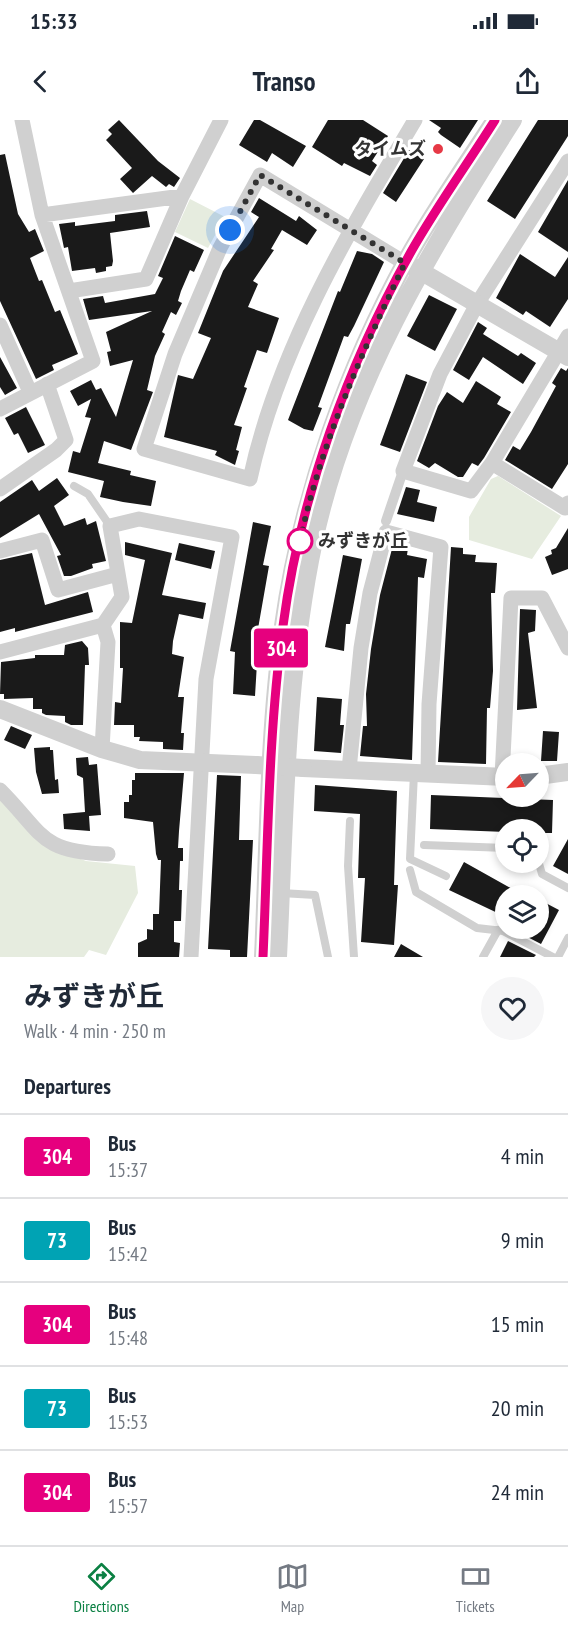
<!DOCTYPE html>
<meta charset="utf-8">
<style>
body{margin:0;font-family:"PT Sans Narrow","Noto Sans JP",sans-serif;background:#f6f6f7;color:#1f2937;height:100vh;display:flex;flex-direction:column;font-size:22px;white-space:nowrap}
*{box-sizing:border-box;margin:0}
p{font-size:20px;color:#747a83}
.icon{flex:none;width:33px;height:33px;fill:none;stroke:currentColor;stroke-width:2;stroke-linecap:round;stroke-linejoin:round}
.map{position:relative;height:837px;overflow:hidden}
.details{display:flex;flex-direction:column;background:#fff;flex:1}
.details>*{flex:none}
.badge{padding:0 12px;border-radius:4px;font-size:21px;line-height:39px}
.needle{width:39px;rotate:245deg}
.fabs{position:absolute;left:495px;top:633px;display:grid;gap:12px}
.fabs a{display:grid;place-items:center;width:54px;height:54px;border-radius:50%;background:#fff;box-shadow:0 3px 9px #0003;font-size:30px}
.you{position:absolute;width:30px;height:30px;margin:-15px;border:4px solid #fff;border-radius:50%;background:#1a73e8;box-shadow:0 0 0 9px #1a73e833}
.map>.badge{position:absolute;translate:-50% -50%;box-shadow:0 0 0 3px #fff}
h2{padding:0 24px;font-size:22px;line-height:54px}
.round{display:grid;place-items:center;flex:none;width:63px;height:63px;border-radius:32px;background:#f6f6f7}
.summary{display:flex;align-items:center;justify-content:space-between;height:102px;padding:0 24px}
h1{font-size:28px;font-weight:700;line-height:45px}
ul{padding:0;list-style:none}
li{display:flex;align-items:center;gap:18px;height:84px;padding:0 24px;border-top:2px solid #e0e1e3}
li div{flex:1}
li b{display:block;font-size:22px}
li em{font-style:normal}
li .badge{min-width:66px;font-weight:700;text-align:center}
.status{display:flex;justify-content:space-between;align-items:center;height:42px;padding:0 30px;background:#fff;direction:ltr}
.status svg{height:16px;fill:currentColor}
header{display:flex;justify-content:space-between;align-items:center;height:78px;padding:0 24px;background:#fff;font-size:27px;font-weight:700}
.tabs{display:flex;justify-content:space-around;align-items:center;height:84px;border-top:2px solid #e0e1e3;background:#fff;font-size:16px;color:#747a83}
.tabs a{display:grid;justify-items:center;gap:3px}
.tabs .selected{color:#0b8043}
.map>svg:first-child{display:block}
</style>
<div class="status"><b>15:33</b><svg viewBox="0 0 49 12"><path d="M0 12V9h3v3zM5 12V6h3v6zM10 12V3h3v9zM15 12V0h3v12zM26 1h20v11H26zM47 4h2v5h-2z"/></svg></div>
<header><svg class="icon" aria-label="back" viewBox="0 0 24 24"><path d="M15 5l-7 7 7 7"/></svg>Transo<svg class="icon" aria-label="share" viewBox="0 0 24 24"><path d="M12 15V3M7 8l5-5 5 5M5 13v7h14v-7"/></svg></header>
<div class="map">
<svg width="568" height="837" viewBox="0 0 568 837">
<rect width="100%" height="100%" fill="#fff"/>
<!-- green -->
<path fill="#e6ecdf" d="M190 79 225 97 208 128 175 112Z
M498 356 561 396 532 439 469 420V397L491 359Z
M0 674 45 725 86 741 135 746 138 773 106 835 89 830 84 837H0Z"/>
<!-- building -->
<path fill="#1a1a1a" d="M119 0 158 41 180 58 174 67 169 64 166 67 152 56 133 73 120 59 132 48 106 20 112 14 108 10Z
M254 0H260L306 26 293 47 272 33 267 42 239 25Z
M328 0H363L388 16 372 41 377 45 370 56 344 43 342 46 312 27Z
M429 0H478L460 28 441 15 438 12 441 8Z
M538 0H568V16L515 99 487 81Z
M409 30 424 39 396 82 383 73Z
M5 34 18 94 29 112 35 109 44 131 30 138 39 161 42 160 55 192 60 190 78 234 52 245 54 250 36 259 0 181V35Z
M568 60V132L538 112Z
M259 78 296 101 299 96 317 110 307 125 282 110 271 129 274 130 253 161 258 164 248 187 279 198 267 233 257 230 244 267 247 268 234 305 242 307 236 330 239 331 235 345 215 335 217 331 164 317 178 255 193 259 211 218 198 213 223 151 259 97 251 92Z
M147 91 150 107 110 113 113 141 112 146 106 147V151L96 153 95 148 72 151 68 127 64 128 59 104 75 102V106L115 101V95Z
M175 116 204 130 194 152 190 150 181 171 178 181 182 183 176 195 171 192 162 212 165 214 155 236 147 270 153 272 131 330 104 321 98 343 131 351 130 355 156 361 151 386 123 382 100 377 104 361 68 352 73 331 80 333 91 298 85 297 91 279 78 286 70 271 91 260 96 270 101 268 116 297 133 240 110 246 107 232 111 231 106 212 152 191 89 200 83 179 103 176 105 183 155 174 163 158 158 156Z
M357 131 372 134 384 142 354 206 348 217 344 216 318 287 322 288 313 311 304 309 288 300 338 171 340 172Z
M520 134 555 157 568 137V179L550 207 526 191 523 195 496 178Z
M429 175 457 189 435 231 407 216Z
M478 202 487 208 483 214 518 236 521 233 536 243 523 264 483 237 469 260 453 250Z
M0 237 17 268 5 275 0 267Z
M561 248 566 251 568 248V344L552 369 505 340 513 326 520 330 531 312 556 266 552 263Z
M406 254 427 262 400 332 380 325Z
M476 261 501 277 497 284 511 292 484 338 478 346 472 343 463 357H458L435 343 429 348 417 341 438 286 447 272 463 283Z
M26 287 45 325 28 333 18 313 14 315 5 298Z
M57 358 69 375 54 386 64 406 85 398 87 405 96 401 106 441 92 444 93 448 71 456H64L57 436 61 435 39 394 0 418V382L32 360 39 371Z
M406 367 420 370 417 382 437 387 434 402 397 394Z
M253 402 271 406 263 445 269 446 252 543H257L255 576 233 574 235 532 230 531Z
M568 408V449L552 455 545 437 552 434 551 430 556 428Z
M125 422 172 433 162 475 206 483 203 499 179 494 173 521 172 534 184 537 178 577H184L181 613H184L183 630 163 629V622L139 621 140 617H134V605H114L115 582 121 583 123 548H120V502L132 503 145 440 125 435Z
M179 423 215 431 211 449 175 440Z
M393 425 408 428 407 435 427 439 424 458 418 457 412 640 360 636 363 606H367L366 574 371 529 380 475Z
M451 427 463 428V434L476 435 475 442 497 443 495 473H491L493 551 490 588H487L486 644 438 642Z
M32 433 45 485 88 472 93 492 15 512V508L0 512V440Z
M343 435 362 439 350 504H346L344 531 325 527Z
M520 489 536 490 535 511 528 513 537 588 517 590Z
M82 521 88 528 89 545H85L83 605H71L65 602V596L46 595 42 593V589H33V578L4 579V574H0L1 542 35 538V535H64L65 525Z
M317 577 342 579 340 605H344L341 633 314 631Z
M11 606 32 615 25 629 4 620Z
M543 611 559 612 557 641H541Z
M50 627V630H53L55 660 58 659 59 673 42 674 36 652 34 628Z
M88 637 89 645 97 644 101 695 89 696 90 711 64 709 63 694 85 692 83 658 77 655 76 638Z
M135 653H184L179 711 178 728H183V741H180L179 770H182L181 801H174V822L180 823 179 837H138V823L147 819V809L153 810V794H159L161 740H158L156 734 153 702 124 698V682H129V675H132V660H135Z
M217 655 241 656 239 720H253L247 837H230V830L208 829Z
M315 665 397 671 394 765H398L394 825 361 822 365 758H358L360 694 314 691Z
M431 675 553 680 552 713H538V710H506V712L430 709Z
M568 719V754L553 746Z
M464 742 525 776H506V797L449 770Z
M538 779 559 790 541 824 514 810 538 808Z
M508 821 536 835 534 837H500Z
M401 824 423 837H394Z"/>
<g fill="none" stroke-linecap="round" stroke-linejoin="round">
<!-- service -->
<path stroke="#d0d0d0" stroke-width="8" d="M74 366 88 374 110 406
M414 653 410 739 446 756
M350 701 348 746 354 837
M424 725 506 728
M538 740 542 754 568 768
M410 750 416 772 477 808 503 811 553 837
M281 773 315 775 328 837
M483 837 498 810
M558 837 568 818"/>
<!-- pedestrian -->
<path stroke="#d0d0d0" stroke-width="10" d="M386 401 403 351"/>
<!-- minor -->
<path stroke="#d0d0d0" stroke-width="15" d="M568 41 477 184 440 254 403 351 471 371 492 343 565 388 568 383
M42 95 182 76
M405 143 260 55 220 128 175 234 144 329 250 359C278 229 348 113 415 0
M69 171 146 159 182 76 221 0
M0 205 30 272
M0 289 93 241 42 95 22 0
M492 343 568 216
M0 369 56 330 66 320 47 264
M0 431 42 420 58 470 118 454
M0 532 103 505
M102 629 108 522 103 505 122 477 110 406 139 399 232 417 206 559 191 837
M349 650 361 528 370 473 386 412 441 427 429 584 428 654
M502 657 511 478H542L568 528
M0 670C43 713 39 732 108 734"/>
<!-- tertiary -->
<path stroke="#d0d0d0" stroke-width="18" d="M410 145 568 237
M0 589 102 629 140 640 256 645
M303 648 506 657
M538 656 568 652
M263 837C268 727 268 615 283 506 301 376 348 244 412 130 437 86 467 43 495 0
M278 837C285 698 285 558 314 421 347 267 429 131 513 0"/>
<!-- tertiary-bridge -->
<path stroke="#d0d0d0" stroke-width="18" d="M256 645 303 648"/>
</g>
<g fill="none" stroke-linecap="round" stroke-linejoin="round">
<defs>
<path id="line" d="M263 837C268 727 268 615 283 506 300 376 348 244 412 130 437 86 468 43 495 0"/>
</defs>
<!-- line casing -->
<use href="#line" stroke="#fff" stroke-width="14"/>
<!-- line -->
<use href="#line" stroke="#e6007e" stroke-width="9"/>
<!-- walk -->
<path stroke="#333" stroke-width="6" stroke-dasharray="0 10.8" d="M230 110 260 55 405 143C362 232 321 323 300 421"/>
</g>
<!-- markers -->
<circle fill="#e63946" stroke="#fff" stroke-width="2" cx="438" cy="29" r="6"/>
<circle fill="#fff" stroke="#e6007e" stroke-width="3" cx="300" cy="421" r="12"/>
<g text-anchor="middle" stroke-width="6" stroke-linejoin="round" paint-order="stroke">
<!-- poi labels -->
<g font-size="18" font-weight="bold" fill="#333" stroke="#fff" text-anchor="end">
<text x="426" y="35">タイムズ</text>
</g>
<!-- stop labels -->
<g font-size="18" font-weight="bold" fill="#333" stroke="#fff" text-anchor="start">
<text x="318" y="427">みずきが丘</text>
</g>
</g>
</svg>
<div class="fabs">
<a><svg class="needle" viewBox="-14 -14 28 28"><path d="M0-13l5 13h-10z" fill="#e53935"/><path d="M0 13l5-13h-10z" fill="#747a83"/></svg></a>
<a><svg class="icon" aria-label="locate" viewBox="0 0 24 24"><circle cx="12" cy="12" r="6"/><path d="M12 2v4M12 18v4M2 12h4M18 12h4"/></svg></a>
<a><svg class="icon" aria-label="layers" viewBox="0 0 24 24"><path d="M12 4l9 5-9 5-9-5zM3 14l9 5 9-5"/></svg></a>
</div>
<div class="you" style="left:230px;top:110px"></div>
<b class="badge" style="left:281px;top:528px;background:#e6007e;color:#fff">304</b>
</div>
<section class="details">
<div class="summary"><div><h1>みずきが丘</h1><p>Walk · 4 min · 250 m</p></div><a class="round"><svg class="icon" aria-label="heart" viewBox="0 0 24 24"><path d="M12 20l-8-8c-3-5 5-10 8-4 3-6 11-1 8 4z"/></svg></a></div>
<h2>Departures</h2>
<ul>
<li><span class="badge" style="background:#e6007e;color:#fff">304</span><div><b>Bus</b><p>15:37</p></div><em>4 min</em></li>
<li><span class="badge" style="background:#00a3b4;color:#fff">73</span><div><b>Bus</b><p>15:42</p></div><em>9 min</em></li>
<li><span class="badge" style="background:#e6007e;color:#fff">304</span><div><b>Bus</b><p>15:48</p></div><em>15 min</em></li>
<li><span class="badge" style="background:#00a3b4;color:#fff">73</span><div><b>Bus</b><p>15:53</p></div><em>20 min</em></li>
<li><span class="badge" style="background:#e6007e;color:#fff">304</span><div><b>Bus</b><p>15:57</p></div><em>24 min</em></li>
</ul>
</section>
<nav class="tabs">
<a class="selected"><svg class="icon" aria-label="directions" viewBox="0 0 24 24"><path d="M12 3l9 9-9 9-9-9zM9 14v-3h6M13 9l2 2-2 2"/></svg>Directions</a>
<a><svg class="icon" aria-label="map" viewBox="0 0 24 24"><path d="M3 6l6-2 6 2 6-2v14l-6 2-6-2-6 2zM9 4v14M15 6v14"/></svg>Map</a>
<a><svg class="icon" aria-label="tickets" viewBox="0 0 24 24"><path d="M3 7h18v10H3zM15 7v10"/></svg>Tickets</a>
</nav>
